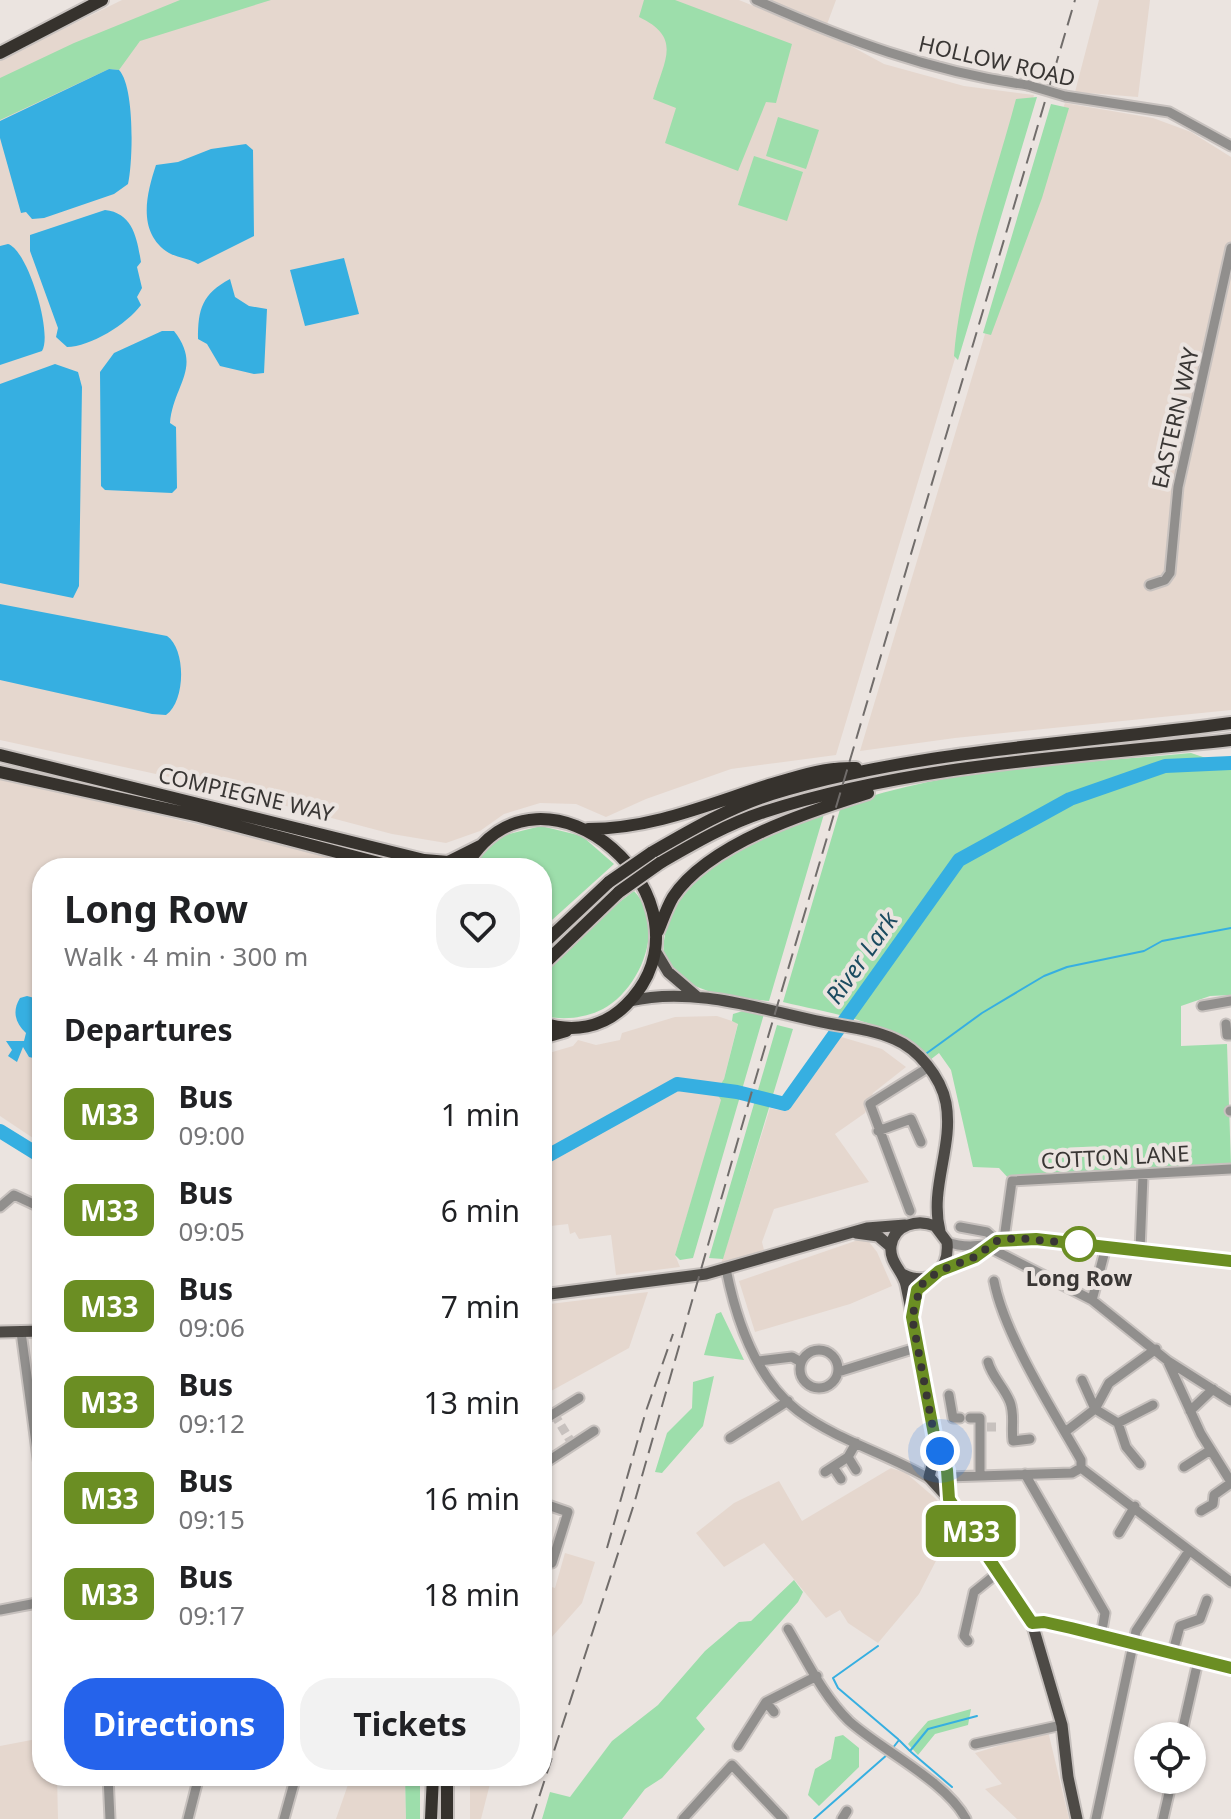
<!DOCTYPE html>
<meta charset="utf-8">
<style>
body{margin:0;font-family:"Noto Sans",sans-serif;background:#f2f2f2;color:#202124;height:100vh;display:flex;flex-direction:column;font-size:30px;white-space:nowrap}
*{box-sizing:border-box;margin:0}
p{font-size:26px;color:#757577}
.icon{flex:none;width:44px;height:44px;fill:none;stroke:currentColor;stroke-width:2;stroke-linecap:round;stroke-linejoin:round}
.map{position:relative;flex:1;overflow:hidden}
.panel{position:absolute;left:32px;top:858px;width:520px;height:928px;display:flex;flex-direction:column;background:#fff;border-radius:32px;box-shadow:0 2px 6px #0004}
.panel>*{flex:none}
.badge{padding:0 16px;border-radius:12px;font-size:28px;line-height:52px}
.tools{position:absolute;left:1134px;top:1722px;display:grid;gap:16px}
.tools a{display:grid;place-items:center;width:72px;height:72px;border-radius:50%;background:#fff;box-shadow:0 2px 6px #0004;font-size:40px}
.you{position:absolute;width:40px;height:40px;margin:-20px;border:6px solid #fff;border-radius:50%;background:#1a73e8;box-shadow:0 0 0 12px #1a73e833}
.map>.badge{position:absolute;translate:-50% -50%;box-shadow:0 0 0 4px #fff}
h2{padding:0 32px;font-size:30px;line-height:72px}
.round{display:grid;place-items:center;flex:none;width:84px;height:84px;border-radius:32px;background:#f2f2f2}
.overview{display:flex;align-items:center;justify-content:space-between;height:136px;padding:0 32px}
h1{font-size:38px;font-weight:700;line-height:60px}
.cta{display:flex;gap:16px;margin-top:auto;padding:16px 32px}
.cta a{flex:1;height:92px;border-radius:32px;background:#2563eb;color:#fff;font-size:32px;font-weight:700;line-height:92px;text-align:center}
.cta a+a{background:#f2f2f2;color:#202124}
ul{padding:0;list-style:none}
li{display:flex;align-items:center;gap:24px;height:96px;padding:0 32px}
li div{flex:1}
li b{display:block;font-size:30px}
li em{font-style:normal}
li .badge{min-width:88px;font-weight:700;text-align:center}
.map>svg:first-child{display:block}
</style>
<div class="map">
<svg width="1231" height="1819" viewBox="0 0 1231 1819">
<rect width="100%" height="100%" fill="#ebe4e0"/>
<!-- built -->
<path fill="#e5d7ce" d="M122 0H739L849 45 884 64 964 86 1034 95 836 755 731 769 646 799 606 817 576 804 540 803 504 814 480 831 446 843 392 834 211 786 0 740V60Z
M764 0H836L826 27Z
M1099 0H1150L1138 97 1075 92Z
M1065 103 1153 118 1191 132 1231 157V710L955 738 860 751 985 334Z
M0 779 299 848 369 868H42V1144L0 1116Z
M717 1016 738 1023 724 1079 717 1092 722 1100 675 1255 680 1267 616 1275 611 1235 579 1239 575 1232 570 1234 568 1224 542 1227V1055L573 1046 578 1040 596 1045 620 1040 622 1033 675 1017Z
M838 1036 882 1049 906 1067 873 1093 865 1113 835 1134 869 1182 774 1209 762 1242 764 1250 721 1264 770 1108 778 1110 788 1106Z
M861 1239 869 1242 877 1252 892 1286 850 1304 755 1332 739 1281Z
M648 1292 629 1348 542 1396V1305Z
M891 1468 906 1473 935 1498 958 1523 956 1529 971 1547 956 1558 948 1548 939 1555 919 1594 878 1643 848 1623 840 1610 826 1618 764 1543 724 1567 696 1533 734 1503 779 1481 802 1521Z
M565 1553 595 1562 582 1603 542 1648V1584L555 1588Z
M1048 1731 1069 1819H1017L985 1789 1002 1784 975 1753Z
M42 1738V1776H57L58 1819H0V1746Z
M351 1776H405L406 1819H336Z
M470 1776H492L481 1819H470Z"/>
<!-- green -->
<path fill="#9ddeab" d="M180 0H271L140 41 119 70 109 69 0 120V78L74 43Z
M644 0H675L792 44 776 103 766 102 738 171 665 143 676 108 653 99C664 60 683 38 639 17Z
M1037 97 958 360 954 356C961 270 994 182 1016 99Z
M1051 104 1069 108 1042 198 991 335 983 333Z
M778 117 819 130 806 169 766 156Z
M754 156 803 172 787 221 738 205Z
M1191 753 1212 760 1231 759V995L1210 996 1181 1006V1046L1227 1044 1231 1166 1010 1180 999 1168 973 1167 951 1070 939 1053 930 1060C893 1021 832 1014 783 1002L841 806C951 766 1076 764 1191 753Z
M824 814 769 1001C743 998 714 996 691 984 673 976 661 961 664 941 672 874 765 829 824 814Z
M541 826 582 836 614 864 542 929V868H467L501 836Z
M634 891C667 926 640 989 603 1009 583 1019 563 1020 542 1016L544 972 571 939Z
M746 1010 764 1014 693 1258 680 1260 675 1255 721 1100 716 1092 724 1079 738 1024 732 1021 733 1014Z
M777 1025 793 1029 723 1259 709 1258Z
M721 1312 744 1360 704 1355 716 1314Z
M714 1376 703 1426 662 1473 655 1472 667 1433 692 1408 693 1382Z
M794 1580 803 1592 798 1602 696 1718 705 1729 662 1778 645 1789 622 1819H542L550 1792 570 1797 612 1741 658 1705 705 1651 739 1622 751 1621Z
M971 1709 968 1725 935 1734 918 1755 908 1744 928 1721Z
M843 1735 859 1748V1767L819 1806 808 1795 815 1769 831 1759 835 1737Z
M405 1776H420V1819H406Z"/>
<!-- water -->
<path fill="#36afe1" d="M109 69 119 70C135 87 133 162 128 184L114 194 44 218 32 219 26 212 21 213 0 138V121Z
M246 144 253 150 254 236 198 264C189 258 178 258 169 253 137 233 146 195 156 165L178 162 211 149Z
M105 210C133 213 137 238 141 262L137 267 142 288 137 297 141 305C127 324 90 347 67 347L56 337 58 328 30 251V235Z
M8 244C28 250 53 334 42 351L0 365V246Z
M344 258 359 314 305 326 290 270Z
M230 279 235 297 249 306 267 309 264 373 254 374 220 366 207 344 198 339C198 309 202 294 230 279Z
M162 331H174C203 368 173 385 170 423L176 427 177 488 172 493 105 490 101 486 100 372 114 353Z
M55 364 78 372 82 387 79 586 73 598 0 583V384Z
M0 604 167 636C186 649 186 701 166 715L152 714 0 680Z
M27 996 42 1000V1060L29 1057 23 1047 17 1062 8 1056 12 1050 6 1041H24L26 1033C15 1023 12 1011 20 998Z"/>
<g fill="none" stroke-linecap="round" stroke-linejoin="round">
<!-- stream -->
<path stroke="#36afe1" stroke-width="2" d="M927 1053 982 1013 1044 976 1067 967 1144 951 1162 941 1231 928
M878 1646 833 1678 838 1688 898 1739
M892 1749 899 1740 910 1751 928 1729 977 1716
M911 1752 952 1787
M814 1819 888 1754"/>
<!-- river -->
<path stroke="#36afe1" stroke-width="14" d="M0 1131 42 1157
M542 1159 677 1084 737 1092 785 1104 959 860 1070 799 1165 766 1231 763"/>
<!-- minor-tunnel -->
<path stroke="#c7c1be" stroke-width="9" stroke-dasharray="9 4.5" stroke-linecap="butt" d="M554 1414 573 1445
M987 1427H997"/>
<defs>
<path id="minor" d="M756 0C844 39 931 72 1028 85
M1065 96 1169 112 1231 146
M1150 585 1165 580 1170 573 1178 487 1231 248
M1202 1006 1231 1001
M1226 1024 1227 1035H1231
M1230 1111H1231
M878 1131 911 1119 921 1142
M0 1207 14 1195 42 1208
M910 1211 870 1104 929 1067
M960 1227 987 1232 997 1241
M1004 1239 1012 1181 1231 1169
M947 1242C977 1253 1005 1237 1036 1239L1231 1261
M986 1246 1092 1300 1168 1361 1231 1401
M1140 1251 1143 1175
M726 1269C736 1319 756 1379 798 1411 838 1441 888 1454 930 1479
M939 1271 975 1257 986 1246
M994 1281C1004 1334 1053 1411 1081 1460V1468
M1092 1300 1106 1247
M21 1332 42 1488
M800 1369a19 19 0 1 1 38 0a19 19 0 1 1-38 0Z
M759 1361 792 1357 801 1362
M988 1362C992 1377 1004 1387 1010 1402 1015 1415 1011 1427 1013 1441L1030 1439
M1168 1362 1201 1434 1231 1482
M838 1372 919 1347
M1082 1380 1095 1409 1118 1423 1126 1447 1140 1464
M949 1395 953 1418H960
M1190 1411 1213 1389
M970 1418H980V1473
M542 1421 579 1398
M1118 1423 1153 1405
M1065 1432 1095 1409 1109 1383 1156 1349
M730 1438 788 1401
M848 1457 856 1470
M542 1465 594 1431
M833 1467 841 1479
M1184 1467 1209 1451
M1081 1468 1231 1582
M825 1472 848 1457 856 1443
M1025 1474 1105 1613 1101 1636
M947 1477 1072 1473 1081 1468
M542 1503 568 1512 552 1563
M1201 1511 1213 1504 1214 1495 1231 1483
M1119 1533 1135 1506
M0 1610 42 1602
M1032 1623 1044 1622 1071 1628 1231 1668
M788 1629C806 1659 823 1696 849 1721 881 1750 946 1781 966 1819
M968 1641 964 1636 974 1592 1000 1571
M1172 1655 1180 1626 1200 1619 1207 1600
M766 1702 774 1712
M1181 1736 1198 1661
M975 1744 1062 1725
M738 1746 766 1702 817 1676
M108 1776 110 1819
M188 1819 199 1776
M284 1819 296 1776
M683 1819 732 1765 783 1819
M842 1819 847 1811
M1096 1819 1136 1631 1189 1551
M1163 1819 1172 1780"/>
<path id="major" d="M656 952 668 972 696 996
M630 1001C692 986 760 1009 822 1022 846 1027 872 1029 894 1039 918 1049 941 1077 946 1103 954 1146 929 1188 940 1231
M856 1233 878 1236 891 1247
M902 1274C928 1287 950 1271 947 1242L935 1226C918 1219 894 1224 891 1246 889 1262 903 1271 906 1285 917 1338 927 1391 936 1445L947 1470 949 1499
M542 1295 706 1274 867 1228 905 1225
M0 1332 42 1331
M944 1465H932L929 1477 949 1499 1032 1623 1062 1725 1068 1777 1077 1819"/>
<path id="highway" d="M0 53 102 0
M0 755 424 860 448 862 480 846
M0 772 199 816 398 868
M588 829C651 829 707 805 766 786 796 777 824 767 856 768
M651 853C689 831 730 807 772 794 920 749 1078 744 1231 723
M660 863C693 844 727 824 764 812 913 764 1076 757 1231 740
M465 868C540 736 729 902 626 1005 603 1028 573 1033 542 1023
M658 931C663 919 667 907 673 897 709 843 810 811 868 793
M542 945 609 882
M542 966 619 892
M542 1038 566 1031
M431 1819 433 1776
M447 1819V1776"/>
</defs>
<!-- minor casing -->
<use href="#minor" stroke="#c7c1be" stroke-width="13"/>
<!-- major casing -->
<use href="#major" stroke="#c7c1be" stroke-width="15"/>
<!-- highway casing -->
<use href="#highway" stroke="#c7c1be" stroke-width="16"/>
<!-- minor -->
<use href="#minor" stroke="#918f8d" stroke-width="9"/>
<!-- major -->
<use href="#major" stroke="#4d4a46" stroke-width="11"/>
<!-- highway -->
<use href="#highway" stroke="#36322d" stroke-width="12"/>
<!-- rail -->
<path stroke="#716d6b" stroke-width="2" stroke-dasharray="16 8" stroke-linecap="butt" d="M607 1548 646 1411 673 1334
M532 1819 634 1504 752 1091 1075 0"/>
<defs>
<path id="minor-bridge" d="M1028 85 1065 96"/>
<path id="highway-bridge" d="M609 882 651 853
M619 892 660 863"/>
</defs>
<!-- minor-bridge casing -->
<use href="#minor-bridge" stroke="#c7c1be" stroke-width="13" stroke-linecap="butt"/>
<!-- highway-bridge casing -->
<use href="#highway-bridge" stroke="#c7c1be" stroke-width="16" stroke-linecap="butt"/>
<!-- minor-bridge -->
<use href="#minor-bridge" stroke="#918f8d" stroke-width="9"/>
<!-- highway-bridge -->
<use href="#highway-bridge" stroke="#36322d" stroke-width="12"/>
</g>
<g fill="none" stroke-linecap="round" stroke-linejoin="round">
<defs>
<path id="line" d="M1231 1261 1036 1239 997 1241 975 1257 939 1271 917 1290 912 1317 936 1445 947 1470 949 1499 1032 1623 1044 1622 1071 1628 1231 1668"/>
</defs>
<!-- line casing -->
<use href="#line" stroke="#fff" stroke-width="18"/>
<!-- line -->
<use href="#line" stroke="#6b8e23" stroke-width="12"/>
<!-- walk -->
<path stroke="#393634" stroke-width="8" stroke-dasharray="0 14.4" d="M940 1451 936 1445 912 1317 921 1285 939 1271 975 1257 997 1241 1016 1238 1083 1244H1079"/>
</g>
<!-- markers -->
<circle fill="#fff" stroke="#6b8e23" stroke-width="4" cx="1079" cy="1244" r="16"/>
<g text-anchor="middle" stroke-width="8" stroke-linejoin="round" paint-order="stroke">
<!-- street labels -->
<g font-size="22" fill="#393634" stroke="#ebe4e0">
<text transform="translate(997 61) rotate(13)" y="8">HOLLOW ROAD</text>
<text transform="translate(1175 418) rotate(-77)" y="8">EASTERN WAY</text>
<text transform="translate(246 794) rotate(13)" y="8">COMPIEGNE WAY</text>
<text transform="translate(1115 1157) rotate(-3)" y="8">COTTON LANE</text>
</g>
<!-- stop labels -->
<g font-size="22" font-weight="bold" fill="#393634" stroke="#ebe4e0">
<text x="1079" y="1286">Long Row</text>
</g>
<!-- water labels -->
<g font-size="24" font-style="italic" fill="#1b4b60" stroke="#ebe4e0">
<text transform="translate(862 958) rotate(-55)" y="8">River Lark</text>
</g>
</g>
</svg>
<div class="tools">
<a><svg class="icon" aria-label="locate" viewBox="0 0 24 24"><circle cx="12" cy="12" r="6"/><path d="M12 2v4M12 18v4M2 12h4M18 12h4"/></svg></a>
</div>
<div class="you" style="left:940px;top:1451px"></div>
<b class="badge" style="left:971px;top:1531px;background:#6b8e23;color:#fff">M33</b>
<section class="panel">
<div class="overview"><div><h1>Long Row</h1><p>Walk · 4 min · 300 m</p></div><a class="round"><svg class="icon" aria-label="heart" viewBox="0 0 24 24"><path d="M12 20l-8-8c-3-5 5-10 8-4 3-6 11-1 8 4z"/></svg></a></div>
<h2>Departures</h2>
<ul>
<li><span class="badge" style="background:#6b8e23;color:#fff">M33</span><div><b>Bus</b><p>09:00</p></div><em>1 min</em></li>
<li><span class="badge" style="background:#6b8e23;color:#fff">M33</span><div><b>Bus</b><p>09:05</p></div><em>6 min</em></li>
<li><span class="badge" style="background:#6b8e23;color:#fff">M33</span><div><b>Bus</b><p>09:06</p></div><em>7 min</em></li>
<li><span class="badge" style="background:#6b8e23;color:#fff">M33</span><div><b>Bus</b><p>09:12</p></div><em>13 min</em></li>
<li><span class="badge" style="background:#6b8e23;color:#fff">M33</span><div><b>Bus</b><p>09:15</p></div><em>16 min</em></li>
<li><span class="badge" style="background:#6b8e23;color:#fff">M33</span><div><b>Bus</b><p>09:17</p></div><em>18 min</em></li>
</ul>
<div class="cta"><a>Directions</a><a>Tickets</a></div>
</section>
</div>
